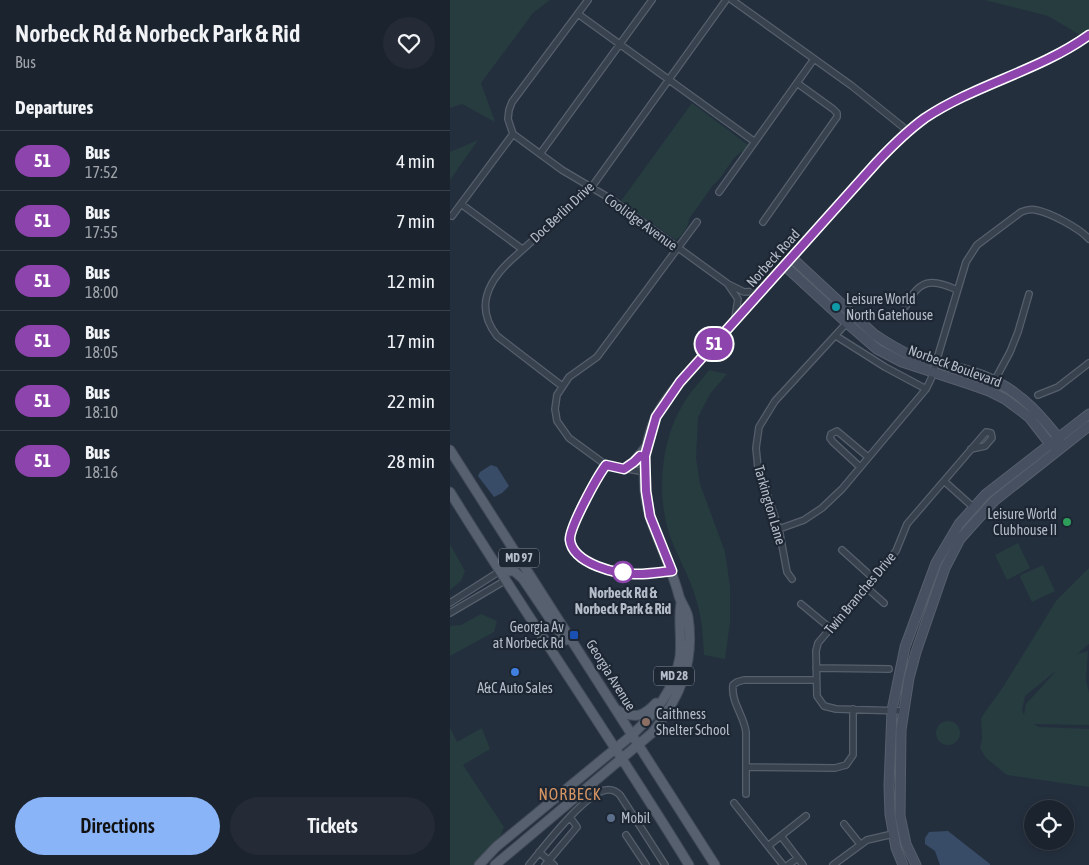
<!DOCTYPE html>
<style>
body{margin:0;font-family:"Asap Condensed",sans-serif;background:#242b36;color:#f1f3f6;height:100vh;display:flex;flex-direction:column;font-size:19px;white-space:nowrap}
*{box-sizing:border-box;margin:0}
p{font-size:16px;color:#a0a4aa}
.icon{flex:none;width:28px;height:28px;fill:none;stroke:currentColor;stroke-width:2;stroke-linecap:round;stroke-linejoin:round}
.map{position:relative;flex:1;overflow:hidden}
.drawer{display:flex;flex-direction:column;background:#1b232e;width:450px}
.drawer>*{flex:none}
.badge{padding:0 10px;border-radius:16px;font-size:18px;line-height:32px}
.fabs{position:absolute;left:574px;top:800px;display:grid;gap:10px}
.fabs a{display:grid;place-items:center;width:50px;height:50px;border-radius:50%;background:#1b232e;box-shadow:0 2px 8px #0003,0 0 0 1px #39404a;font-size:25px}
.map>.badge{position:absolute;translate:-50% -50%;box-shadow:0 0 0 2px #fff}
h2{padding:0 15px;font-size:19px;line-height:45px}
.round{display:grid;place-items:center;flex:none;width:52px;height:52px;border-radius:26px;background:#242b36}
.summary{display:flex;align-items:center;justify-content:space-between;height:85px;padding:0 15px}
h1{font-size:24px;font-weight:600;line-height:38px}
.cta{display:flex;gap:10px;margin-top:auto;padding:10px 15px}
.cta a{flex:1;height:58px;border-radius:30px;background:#8ab4f8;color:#111;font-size:20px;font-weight:600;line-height:58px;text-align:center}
.cta a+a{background:#242b36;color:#f1f3f6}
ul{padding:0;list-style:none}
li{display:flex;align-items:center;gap:15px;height:60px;padding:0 15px;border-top:1px solid #39404a}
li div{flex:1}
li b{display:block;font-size:19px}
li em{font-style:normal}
li .badge{min-width:55px;font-weight:700;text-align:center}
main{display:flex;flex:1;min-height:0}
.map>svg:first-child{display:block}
</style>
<main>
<section class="drawer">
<div class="summary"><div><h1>Norbeck Rd &amp; Norbeck Park &amp; Rid</h1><p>Bus</p></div><a class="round"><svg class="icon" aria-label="heart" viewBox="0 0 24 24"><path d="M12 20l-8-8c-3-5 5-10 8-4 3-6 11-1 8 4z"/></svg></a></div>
<h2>Departures</h2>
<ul>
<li><span class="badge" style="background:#8e44ad;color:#fff">51</span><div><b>Bus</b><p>17:52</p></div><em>4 min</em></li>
<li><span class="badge" style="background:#8e44ad;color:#fff">51</span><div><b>Bus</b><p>17:55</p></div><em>7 min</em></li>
<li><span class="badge" style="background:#8e44ad;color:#fff">51</span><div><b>Bus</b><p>18:00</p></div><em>12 min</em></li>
<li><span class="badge" style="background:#8e44ad;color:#fff">51</span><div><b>Bus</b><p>18:05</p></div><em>17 min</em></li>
<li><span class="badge" style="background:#8e44ad;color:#fff">51</span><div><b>Bus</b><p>18:10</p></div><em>22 min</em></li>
<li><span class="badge" style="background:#8e44ad;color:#fff">51</span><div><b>Bus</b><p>18:16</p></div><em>28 min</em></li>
</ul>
<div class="cta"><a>Directions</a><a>Tickets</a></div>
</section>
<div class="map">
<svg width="639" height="865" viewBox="0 0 639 865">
<rect width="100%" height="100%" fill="#242f3e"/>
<!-- green -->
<path fill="#263c3f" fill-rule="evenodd" d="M0 0H100L83 13 31 83 45 122 12 104 0 108Z
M535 0H639V35L635 38 598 16Z
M242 103 298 145 296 150C281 154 276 176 263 185L239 219C239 226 232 236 226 240L171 201Z
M28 140 0 180V152Z
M259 370 277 374 260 394 248 417 246 458 250 484 275 552 280 586V622L275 659 254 655C253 636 252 618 246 599 240 578 229 559 221 539 206 499 210 443 232 406 239 393 250 382 259 370Z
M568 543 580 568 557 580 545 555Z
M0 544 15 571 11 581 0 590Z
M593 565 605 591 582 602 570 577 571 575Z
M639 568V644L627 654 638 651 636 680 639 693V725L584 724 589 727 639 729V787L557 775 536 758 530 748 532 739 531 718 553 687 606 601ZM607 670 576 704 574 715 572 710 575 696Z
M31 614 47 621 44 632 0 656V626L11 625Z
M486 733a12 12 0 1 1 24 0a12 12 0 1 1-24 0Z
M0 728 7 742 32 728 40 749 13 765 54 827 46 847 29 865H0Z"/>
<!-- water -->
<path fill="#394c67" d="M41 465 47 467 59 486 52 493 44 497 28 476 30 472Z
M498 831 540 864V865H490L485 851 475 844V838L479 832Z"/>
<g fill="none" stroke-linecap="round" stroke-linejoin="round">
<defs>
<path id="street" d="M138 0 62 102 59 110 58 119 63 134 112 170 161 199 278 284 294 292 312 291
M282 0 402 86 458 131
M128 14 305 142
M90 154 202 0
M269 192 364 59
M11 204 72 249
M2 216 63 134
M313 222 387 117V113L383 109 347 83
M279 286 288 299 285 318
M456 306C469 279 482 278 507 290
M386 336 435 367 476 389
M112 386 47 336C25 308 37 283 60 261L141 188 276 0
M539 391 560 352 568 332 579 294
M588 395 608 387 639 363
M410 467 383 442 380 438 381 434 387 431 418 457
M195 472 156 465 119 438 107 421 105 409 107 395 119 377 147 357 247 222
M494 481 523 507
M329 529 354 520 372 508 392 489 476 389 481 379 516 262 527 245 571 212C576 210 581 209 586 210 601 213 629 228 639 239
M392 550 423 578
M342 579 337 572 329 529 308 468 306 448 309 427 325 401 404 315
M416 587 434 603
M0 603 50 571
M351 604 380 628
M0 613 56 580
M366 668 439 669
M453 711 386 709 374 706 367 696 366 651 368 643 446 551 457 524 536 432 541 433 542 438 535 446 521 449
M296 767 385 768 396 765 403 755V709
M296 794V732C294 715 281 703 283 685L287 682 294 680H366
M284 803 333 865
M394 824 410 844
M176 835 196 865
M331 836 353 865
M318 846 356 816
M89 852 104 865
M79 865C93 848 135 793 156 790 161 789 166 791 170 795L215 865
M95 865 127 827 120 817
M338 865 348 858
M383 865 417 840 443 834"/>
<path id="secondary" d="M342 258 425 335C438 343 451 352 465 357 493 366 524 369 549 383 574 396 591 416 608 437L609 442
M335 266 397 323 427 349 452 362 519 384 539 391 555 399 579 417 600 444 604 446
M453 865 446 848 440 814 439 786 442 710 455 647 486 563 509 524 536 494 639 414
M466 865 456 844 450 816 451 730 459 678 466 652 495 568 510 539 544 501 639 426"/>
<path id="primary" d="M0 450 265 865
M174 469 184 462 196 447
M0 492C77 617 162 739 239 865
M50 571H64L73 579 102 622 116 640
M167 710C185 719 193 717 206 703
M29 865 46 847 182 735C206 712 224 691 230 657 232 639 228 621 231 603
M45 865 202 733C230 698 245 662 238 617 237 610 231 603 229 596 222 569 209 544 200 517 191 486 192 446 206 417 212 404 221 393 230 382L427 162C442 146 457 131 475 118 526 84 589 71 639 35"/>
</defs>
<!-- street casing -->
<use href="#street" stroke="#565f6c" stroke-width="8"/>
<!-- secondary casing -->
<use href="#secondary" stroke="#565f6c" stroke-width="11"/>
<!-- primary casing -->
<use href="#primary" stroke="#414a57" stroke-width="11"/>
<!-- street -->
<use href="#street" stroke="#38414e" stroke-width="5.5"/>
<!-- secondary -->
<use href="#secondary" stroke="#465061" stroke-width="9"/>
<!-- primary -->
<use href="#primary" stroke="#56606e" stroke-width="9"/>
</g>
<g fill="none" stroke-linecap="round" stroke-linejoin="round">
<defs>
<path id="line" d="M190 456 184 462 174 469 156 465C147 477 119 528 120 540 123 564 168 575 188 574 199 574 211 572 222 571L200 516 196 491 195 456 206 417 230 382 427 162C442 146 457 131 475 118 526 84 589 71 639 35"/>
</defs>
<!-- line casing -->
<use href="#line" stroke="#fff" stroke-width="11"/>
<!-- line -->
<use href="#line" stroke="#8e44ad" stroke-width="8"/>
</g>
<!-- markers -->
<circle fill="#0f9aa8" stroke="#1d2633" stroke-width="2" cx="386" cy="307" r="5"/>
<circle fill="#2e9e5b" stroke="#1d2633" stroke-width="2" cx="617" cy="522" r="5"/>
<circle fill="#fff" stroke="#8e44ad" stroke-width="2.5" cx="173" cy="572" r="10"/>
<rect fill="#1a4fb4" stroke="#1d2633" stroke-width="2" x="119" y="630" width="10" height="10" rx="2.5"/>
<circle fill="#3f7fe0" stroke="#1d2633" stroke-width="2" cx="65" cy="672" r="5"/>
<circle fill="#8d6e63" stroke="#1d2633" stroke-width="2" cx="196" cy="722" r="5"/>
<circle fill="#5c6f8a" stroke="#1d2633" stroke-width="2" cx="161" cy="818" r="5"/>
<g text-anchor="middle" stroke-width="4.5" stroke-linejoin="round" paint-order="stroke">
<!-- shield labels -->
<g fill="#1d2633" stroke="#878f9c" stroke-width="1">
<rect x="49" y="548.5" width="40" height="19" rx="4"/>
<rect x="204" y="666.5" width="40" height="19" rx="4"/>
</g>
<g font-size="12" font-weight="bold" fill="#b4bcc9">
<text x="69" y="562">MD 97</text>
<text x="224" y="680">MD 28</text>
</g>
<!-- street labels -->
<g font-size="14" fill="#b4bcc9" stroke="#1d2633">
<text transform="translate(112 212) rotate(-43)" y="5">Doc Berlin Drive</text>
<text transform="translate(191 222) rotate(36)" y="5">Coolidge Avenue</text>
<text transform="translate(323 258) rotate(-48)" y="5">Norbeck Road</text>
<text transform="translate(505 366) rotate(20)" y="5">Norbeck Boulevard</text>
<text transform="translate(320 505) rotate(74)" y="5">Tarkington Lane</text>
<text transform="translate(410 593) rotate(-50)" y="5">Twin Branches Drive</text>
<text transform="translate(161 675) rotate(58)" y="5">Georgia Avenue</text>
</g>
<!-- poi labels -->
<g font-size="14" fill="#b4bcc9" stroke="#1d2633" text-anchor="start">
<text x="396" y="304">Leisure World<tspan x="396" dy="16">North Gatehouse</tspan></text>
<text x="607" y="519" text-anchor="end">Leisure World<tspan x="607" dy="16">Clubhouse II</tspan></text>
<text x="114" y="632" text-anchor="end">Georgia Av<tspan x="114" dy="16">at Norbeck Rd</tspan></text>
<text x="65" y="693" text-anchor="middle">A&amp;C Auto Sales</text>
<text x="206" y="719">Caithness<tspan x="206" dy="16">Shelter School</tspan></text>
<text x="171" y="823">Mobil</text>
</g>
<!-- stop labels -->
<g font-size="14" font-weight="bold" fill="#b4bcc9" stroke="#1d2633">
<text x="173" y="598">Norbeck Rd &amp;<tspan x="173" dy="16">Norbeck Park &amp; Rid</tspan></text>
</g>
<!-- quarter labels -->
<g font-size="16" letter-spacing="1" fill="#d59563" stroke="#1d2633">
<text x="120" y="800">NORBECK</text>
</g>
</g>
</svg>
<div class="fabs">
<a><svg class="icon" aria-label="locate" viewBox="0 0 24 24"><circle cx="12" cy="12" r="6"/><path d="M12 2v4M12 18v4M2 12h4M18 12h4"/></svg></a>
</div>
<b class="badge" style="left:264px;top:344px;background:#8e44ad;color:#fff">51</b>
</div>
</main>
